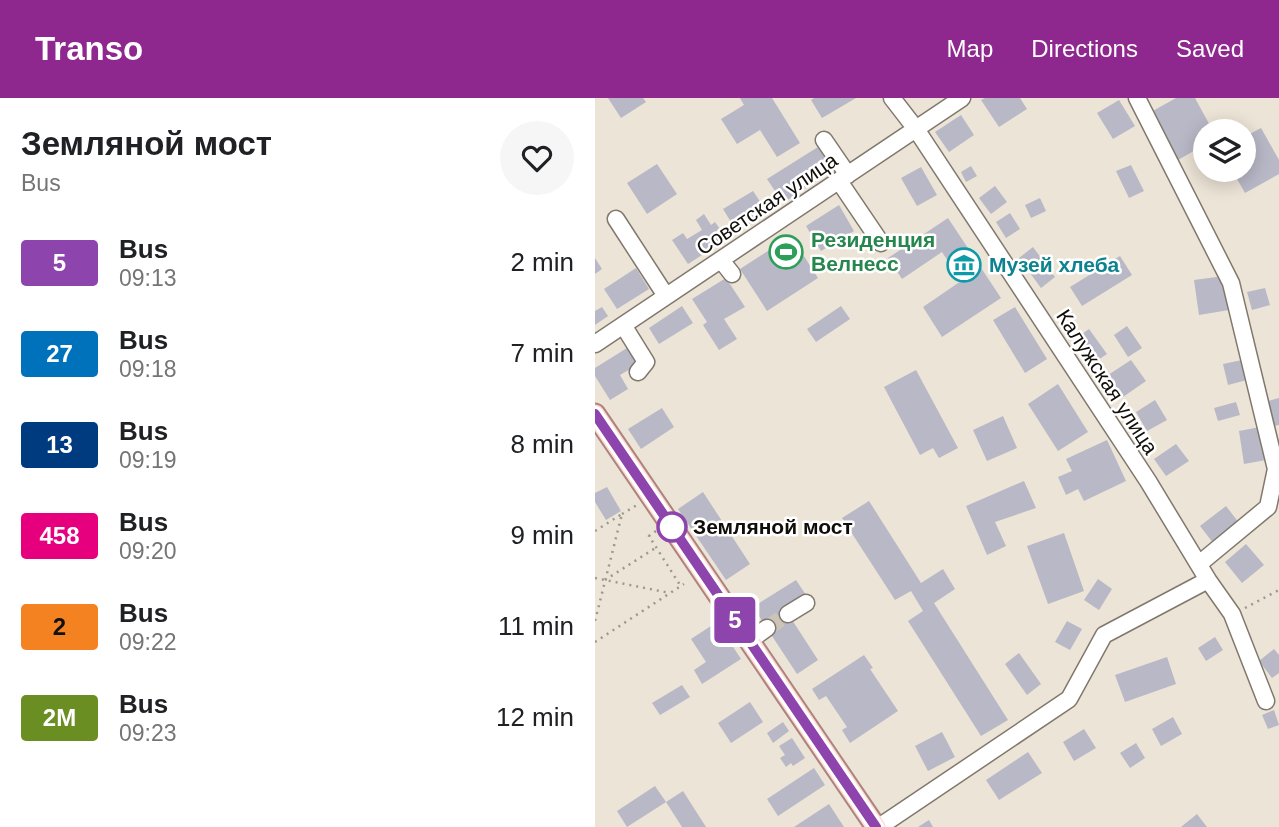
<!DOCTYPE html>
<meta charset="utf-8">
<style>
body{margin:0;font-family:Helvetica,sans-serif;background:#f6f6f6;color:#202124;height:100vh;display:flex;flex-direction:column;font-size:26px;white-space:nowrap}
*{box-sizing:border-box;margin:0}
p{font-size:23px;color:#757577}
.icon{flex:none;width:38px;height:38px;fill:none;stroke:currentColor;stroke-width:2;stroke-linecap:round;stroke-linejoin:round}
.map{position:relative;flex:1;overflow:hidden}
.details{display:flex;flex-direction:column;background:#fff;width:595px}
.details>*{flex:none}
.badge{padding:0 14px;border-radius:5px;font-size:24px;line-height:46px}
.fabs{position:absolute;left:598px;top:21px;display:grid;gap:14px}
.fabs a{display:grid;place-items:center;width:63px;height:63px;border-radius:50%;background:#fff;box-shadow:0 4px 18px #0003;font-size:35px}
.map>.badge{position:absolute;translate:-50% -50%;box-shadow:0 0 0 4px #fff}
.round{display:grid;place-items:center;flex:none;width:74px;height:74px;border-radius:37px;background:#f6f6f6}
.summary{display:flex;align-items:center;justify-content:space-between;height:119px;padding:0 21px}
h1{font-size:33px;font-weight:600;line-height:52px}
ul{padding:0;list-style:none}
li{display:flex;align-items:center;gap:21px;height:91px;padding:0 21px}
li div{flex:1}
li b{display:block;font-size:26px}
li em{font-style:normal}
li .badge{min-width:77px;font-weight:700;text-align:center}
header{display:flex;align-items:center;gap:42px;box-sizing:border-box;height:98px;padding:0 35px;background:#8e288e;color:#fff}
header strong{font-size:33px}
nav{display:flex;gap:38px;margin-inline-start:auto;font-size:24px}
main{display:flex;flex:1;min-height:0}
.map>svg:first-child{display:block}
</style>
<header>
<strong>Transo</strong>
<nav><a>Map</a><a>Directions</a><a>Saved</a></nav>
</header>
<main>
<section class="details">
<div class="summary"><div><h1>Земляной мост</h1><p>Bus</p></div><a class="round"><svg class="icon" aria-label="heart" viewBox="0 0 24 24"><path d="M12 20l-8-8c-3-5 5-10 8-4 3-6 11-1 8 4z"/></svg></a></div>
<ul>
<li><span class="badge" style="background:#8e44ad;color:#fff">5</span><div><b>Bus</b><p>09:13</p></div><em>2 min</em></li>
<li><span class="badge" style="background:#0072bc;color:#fff">27</span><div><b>Bus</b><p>09:18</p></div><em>7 min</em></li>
<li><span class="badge" style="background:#003b80;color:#fff">13</span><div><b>Bus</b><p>09:19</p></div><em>8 min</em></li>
<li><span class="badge" style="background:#e6007e;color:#fff">458</span><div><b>Bus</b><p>09:20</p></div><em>9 min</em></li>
<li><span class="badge" style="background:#f58220;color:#111">2</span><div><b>Bus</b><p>09:22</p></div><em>11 min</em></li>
<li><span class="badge" style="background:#6b8e23;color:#fff">2М</span><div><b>Bus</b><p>09:23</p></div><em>12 min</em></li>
</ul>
</section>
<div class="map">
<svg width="684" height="729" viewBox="0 0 684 729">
<rect width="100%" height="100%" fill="#ece4d6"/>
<!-- building -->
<path fill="#b8b8c7" d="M13 0H48L51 4 26 20Z
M145 0H177L205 45 182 59 165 32 142 46 126 21 149 7Z
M219 0H261L227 20 216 2Z
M390 0H425L432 11 404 29 386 2Z
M581 0H600L618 33H611V46L583 62 556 14Z
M524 2 540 28 518 41 502 15Z
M366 17 379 37 354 54 340 34Z
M666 30 684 62V76L650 95 637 72H649V39Z
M223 49 238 72 188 105 172 81Z
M62 66 82 96 52 116 32 85Z
M536 67 549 93 534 100 521 73Z
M376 68 382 78 371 84 366 74Z
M326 69 342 97 322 108 306 80Z
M400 88 412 104 396 116 384 100Z
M158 93 172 114 142 134 128 111Z
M445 100 451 113 436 120 430 107Z
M244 107 259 133 226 153 211 128Z
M415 115 425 131 411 140 401 124Z
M109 116 116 127 120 124 132 141 93 166 77 142 88 135 92 141 107 132 101 122Z
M353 120 406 200 347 239 328 209 366 183 347 154 307 181 293 160Z
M196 138 223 180 172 213 145 171Z
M438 149 460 179 446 190 424 160Z
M525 158 537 177 487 208 475 189Z
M0 160 7 171 0 176Z
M41 170 54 191 22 211 9 191Z
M629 178 634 212 604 217 599 182Z
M131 180 150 209 129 221 142 241 124 252 108 227 112 224 97 201Z
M670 190 675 207 657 212 652 194Z
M87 208 98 225 64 246 54 230Z
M246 208 255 221 221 244 212 231Z
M7 209 13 218 0 227V213Z
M420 209 452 261 430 275 398 222Z
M532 228 547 250 533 259 519 237Z
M494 231 512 256 500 264 483 239Z
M32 250 42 267 25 277 33 291 15 302 0 278V270Z
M536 262 551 283 528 299 513 277Z
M647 262 652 282 633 287 628 266Z
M321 272 363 350 344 360 338 350 325 357 289 289Z
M463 286 493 334 463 353 433 306Z
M684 300V327L679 328 673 303Z
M560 302 572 322 552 333 541 314Z
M641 304 645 317 623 323 619 310Z
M67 310 79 329 46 351 33 331Z
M408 318 422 350 392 363 378 332Z
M665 329 671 362 649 366 644 333Z
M512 342 531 383 489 403 483 391 471 397 463 379 477 373 471 361Z
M581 346 594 363 571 378 559 361Z
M429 383 441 410 400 424 411 448 392 457 371 408Z
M12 389 26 413 11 422 0 404V395Z
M108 394 155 466 131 482 83 411Z
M274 403 326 485 348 471 360 491 339 505 413 622 386 638 313 523 328 513 316 493 300 502 247 420Z
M631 408 648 430 622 450 605 428Z
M469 435 489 493 453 506 432 448Z
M651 446 669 467 647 485 630 464Z
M503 481 517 491 504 512 489 502Z
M201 482 211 497 190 511 223 562 202 576 158 509Z
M472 523 487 531 475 552 460 544Z
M122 524 146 561 107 586 99 572 111 564 96 541Z
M620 539 628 552 611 563 603 550Z
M679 551 684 557V575L677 580 664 563Z
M424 555 446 586 432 597 410 566Z
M269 557 278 570 275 571 303 613 255 645 247 632 252 629 231 598 224 602 217 591Z
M572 559 581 586 530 604 520 577Z
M87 587 95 599 65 617 57 605Z
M155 604 168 624 136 645 123 625Z
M679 612 684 627 673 631 667 617Z
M578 619 587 636 566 648 557 631Z
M188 624 194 633 178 645 172 635Z
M489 631 501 650 479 663 468 644Z
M347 634 360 659 333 673 320 648Z
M197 640 210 660 198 668 196 665 191 669 185 660 190 657 184 648Z
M541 645 550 660 535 670 525 655Z
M433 654 447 675 404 702 391 682Z
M219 670 230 687 183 718 172 701Z
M60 688 71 704 32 729 22 713Z
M88 693 111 729H87L71 704Z
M234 706 249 729H199Z
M602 716 612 729H586Z
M334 722 338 729H323Z"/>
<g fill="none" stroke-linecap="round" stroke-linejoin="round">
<!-- minor-tunnel -->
<path stroke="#cbc4b7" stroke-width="16" stroke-dasharray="16 8" stroke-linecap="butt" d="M172 530 193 516"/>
<defs>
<path id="minor" d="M297 0 321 31 553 383 613 482 637 516 671 603
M542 0 636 185 681 371 673 409 604 466
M229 42 253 77
M244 83 286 145
M21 121 71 198
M126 162 137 176
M28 227 51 264 43 274
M0 246 367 0
M193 516 211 505
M154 543 172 530
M284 729 474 601 509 537 613 482"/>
<path id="major" d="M0 316 281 729"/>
</defs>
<!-- minor casing -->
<use href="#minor" stroke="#80786c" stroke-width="19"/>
<!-- major casing -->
<use href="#major" stroke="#ac847d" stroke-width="23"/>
<!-- path -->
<path stroke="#9e978d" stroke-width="2.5" stroke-dasharray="2 5" stroke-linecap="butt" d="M27 416 42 407
M0 433 27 416 0 523
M61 433 54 438 85 487
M0 480 75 495
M10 482 62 449
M650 510 684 492
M0 544 89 486"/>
<!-- minor -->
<use href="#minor" stroke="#fff" stroke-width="16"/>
<!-- major -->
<use href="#major" stroke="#ffdbd6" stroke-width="19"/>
</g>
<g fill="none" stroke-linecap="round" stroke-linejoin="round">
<defs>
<path id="line" d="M0 316 281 729"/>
</defs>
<!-- line casing -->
<use href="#line" stroke="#fff" stroke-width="16"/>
<!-- line -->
<use href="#line" stroke="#8e44ad" stroke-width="10"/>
</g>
<!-- icons -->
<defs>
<symbol id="stadium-ring" viewBox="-11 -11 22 22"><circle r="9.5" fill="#fff" stroke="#2e9e5b" stroke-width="1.5"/><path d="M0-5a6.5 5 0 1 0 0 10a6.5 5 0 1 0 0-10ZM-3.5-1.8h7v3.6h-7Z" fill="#2e9e5b"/></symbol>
<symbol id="museum-ring" viewBox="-11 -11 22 22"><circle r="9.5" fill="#fff" stroke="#0f9aa8" stroke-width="1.5"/><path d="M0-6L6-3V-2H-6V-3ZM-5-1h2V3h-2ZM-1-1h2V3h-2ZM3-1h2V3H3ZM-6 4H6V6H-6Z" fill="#0f9aa8"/></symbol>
</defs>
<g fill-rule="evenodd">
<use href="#stadium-ring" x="172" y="135" width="38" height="38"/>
<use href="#museum-ring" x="350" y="148" width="38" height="38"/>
</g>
<!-- markers -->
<circle fill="#fff" stroke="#8e44ad" stroke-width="3.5" cx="77" cy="429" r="14"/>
<g text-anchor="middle" stroke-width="5" stroke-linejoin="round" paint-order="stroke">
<!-- street labels -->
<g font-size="21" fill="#110e0a" stroke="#fff">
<text transform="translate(172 106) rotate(-34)" y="7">Советская улица</text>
<text transform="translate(512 284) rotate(57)" y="7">Калужская улица</text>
</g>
<!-- leisure labels -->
<g font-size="21" font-weight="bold" fill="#27864d" stroke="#fff" text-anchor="start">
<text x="216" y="149">Резиденция<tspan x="216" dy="24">Велнесс</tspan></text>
</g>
<!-- culture labels -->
<g font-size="21" font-weight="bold" fill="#0d838f" stroke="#fff" text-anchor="start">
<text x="394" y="174">Музей хлеба</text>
</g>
<!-- stop labels -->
<g font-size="21" font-weight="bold" fill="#110e0a" stroke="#fff" text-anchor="start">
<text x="98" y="436">Земляной мост</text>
</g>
</g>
</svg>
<div class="fabs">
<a><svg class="icon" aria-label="layers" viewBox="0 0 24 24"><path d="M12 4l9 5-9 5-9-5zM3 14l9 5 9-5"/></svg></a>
</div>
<b class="badge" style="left:140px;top:522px;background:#8e44ad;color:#fff">5</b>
</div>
</main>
